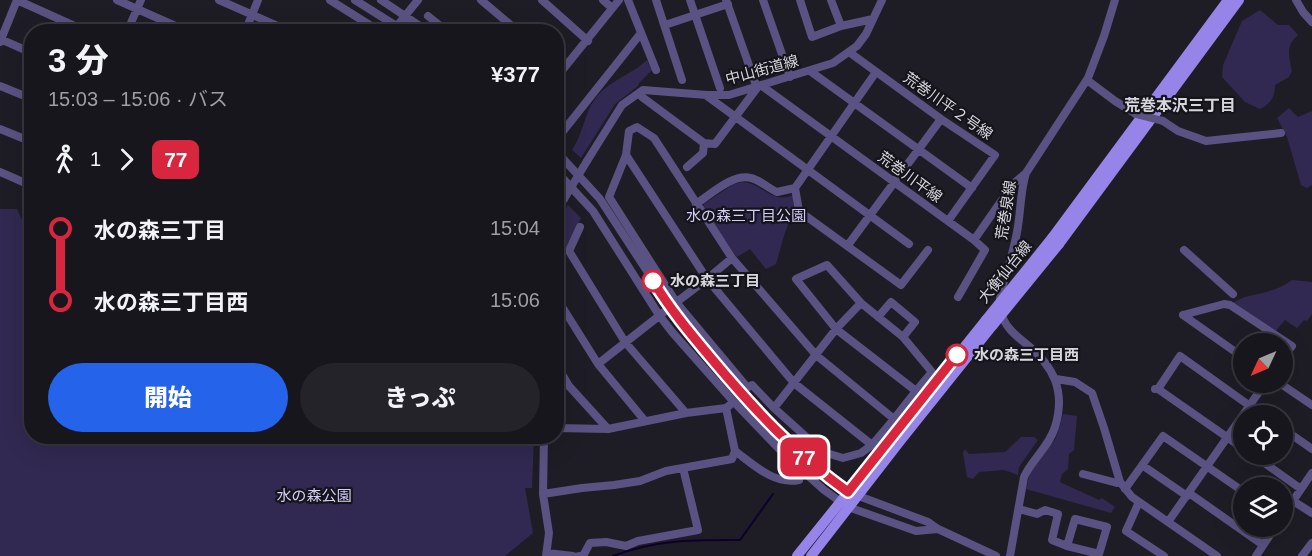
<!DOCTYPE html>
<html lang="ja">
<meta charset="utf-8">
<style>
body{margin:0;font-family:Arial,"Noto Sans JP",sans-serif;background:#232329;color:#f1f3f6;height:100vh;display:flex;flex-direction:column;font-size:22px;white-space:nowrap}
*{box-sizing:border-box;margin:0}
p{font-size:20px;color:#9e9fa3}
.icon{flex:none;width:33px;height:33px;fill:none;stroke:currentColor;stroke-width:2;stroke-linecap:round;stroke-linejoin:round}
.map{position:relative;flex:1;overflow:hidden}
.sheet{position:absolute;left:24px;top:24px;width:540px;height:420px;display:flex;flex-direction:column;background:#16161c;border-radius:24px;box-shadow:0 6px 24px #0002,0 0 0 2px #35353b}
.sheet>*{flex:none}
.badge{padding:0 12px;border-radius:9px;font-size:21px;line-height:39px}
.needle{width:39px;rotate:226deg}
.buttons{position:absolute;left:1233px;top:333px;display:grid;gap:12px}
.buttons a{display:grid;place-items:center;width:60px;height:60px;border-radius:50%;background:#16161c;box-shadow:0 6px 24px #0002,0 0 0 2px #35353b;font-size:30px}
.map>.badge{position:absolute;translate:-50% -50%;box-shadow:0 0 0 3px #fff}
.legs{display:flex;align-items:center;gap:9px;height:66px;padding:0 24px;font-size:20px}
.legs p{margin-inline-start:auto}
.overview{display:flex;align-items:center;justify-content:space-between;height:102px;padding:0 24px}
h1{font-size:33px;font-weight:800;line-height:45px}
.button{display:flex;gap:12px;margin-top:auto;padding:12px 24px}
.button a{flex:1;height:69px;border-radius:36px;background:#2563eb;color:#fff;font-size:24px;font-weight:800;line-height:69px;text-align:center}
.button a+a{background:#232329;color:#f1f3f6}
ul{padding:0 24px;list-style:none}
li{display:flex;align-items:center;gap:21px;height:72px;font-size:22px}
li i{display:grid;place-items:center;width:9px;height:100%;margin:0 8px;background:currentColor}
li i::after{content:'';width:15px;height:15px;margin:-8px;border:4px solid;border-radius:50%;background:#16161c}
li p{margin-inline-start:auto}
li:first-child i{background:linear-gradient(#0000 50%,currentColor 0)}
li:last-child i{background:linear-gradient(currentColor 50%,#0000 0)}
.map>svg:first-child{display:block}
</style>
<div class="map">
<svg width="1312" height="556" viewBox="0 0 1312 556">
<rect width="100%" height="100%" fill="#1e1d25"/>
<!-- green -->
<path fill="#312951" d="M1260 10 1278 25H1289L1298 35C1285 46 1289 57 1292 71L1289 77 1275 85C1275 97 1271 103 1260 109L1245 102 1222 77 1223 65 1242 21Z
M647 60 652 70 639 83 638 86 615 104 581 158 572 150C583 134 584 114 595 99 608 81 631 75 647 60Z
M1289 108 1298 117 1312 111V185L1307 188 1301 185 1287 137 1277 118Z
M741 182C762 182 772 205 793 195 796 212 789 220 784 236 781 245 779 255 776 264L766 269 750 249 737 257 702 208 704 204 732 185Z
M568 205 581 218 567 249 557 259V222Z
M0 209H17L27 231 31 232 32 436 534 437 532 488H525L533 533 505 556H0Z
M1292 280 1312 282V314L1307 321 1304 320 1297 328 1285 320 1275 332 1230 303C1236 302 1239 299 1245 297 1263 293 1277 291 1292 280Z
M1063 414 1077 416 1074 450 1069 454 1068 469 1062 474 1060 482 1099 500 1102 498 1115 507 1111 513 1026 489 1031 469 1056 438Z
M1021 437H1034L1038 440 1019 467 1018 475 1004 470 979 472 973 479 967 477 963 453 965 449 969 454 1005 452Z"/>
<g fill="none" stroke-linecap="round" stroke-linejoin="round">
<!-- stream -->
<path stroke="#0d002b" stroke-width="2" d="M613 556C657 539 695 540 740 540L773 494"/>
<!-- minor -->
<path stroke="#5a5282" stroke-width="8" d="M17 0 88 32
M117 0 189 32
M219 0 291 32
M330 0 376 29
M355 0 406 32
M381 0 429 32
M481 0 519 32
M542 0 588 41
M603 0 612 8
M628 0 656 70
M656 0 682 80
M690 0 720 88
M763 0 790 77
M800 0 812 37 841 26
M831 0 841 26 873 19
M1296 0 1303 12 1312 22
M428 16 448 32
M665 25 728 4
M127 32 141 0
M245 32 258 0
M392 32 418 0
M0 39 32 53
M0 42 17 0
M849 52 941 119 995 155 948 221
M810 71 972 188
M556 78 619 0
M1087 80 1115 101 1136 114
M0 86 32 99
M762 86 974 240 1013 184 1026 173
M640 93 642 97 704 143 715 144 757 88 726 0
M707 96 909 244
M1163 121 1178 131 1206 141 1281 133
M0 129 32 142
M556 132 560 135 641 33
M556 151 600 199 675 314 740 392 771 424 822 473 848 492 928 522 938 529 996 556
M626 155 707 279 794 383 872 445
M587 161 622 105 643 90 707 95H729L833 63 857 46 866 34 882 0
M687 167 703 153 704 143
M556 171 593 211 659 315 672 332 733 401 785 455 824 490 848 507 916 531 938 529
M0 172 32 186
M795 188 799 211 901 285 928 250
M795 188 876 72
M696 204C710 195 733 173 751 178 760 180 768 188 777 192L795 188
M556 211 564 199
M580 227 569 251 625 342 686 413
M848 245 941 119
M1184 250 1233 294
M556 297 598 364 645 421
M958 297 985 250 974 240
M674 304 707 279 732 258
M1183 315 1224 304 1230 305 1292 346 1282 359
M1183 315 1244 358
M878 317 891 302 915 322 903 337
M556 364 569 386 608 429
M598 364 664 312
M1056 379 1075 382 1092 393 1104 428 1120 482 1132 497 1217 556
M1278 382 1312 405
M747 387 676 302 609 197 626 155 629 131 637 127 654 138 732 258 816 355 894 419 916 391 836 329 796 279 827 265 861 303 903 337 932 372 916 391
M1155 389H1158L1244 449
M1158 389 1180 356 1264 416
M743 390 752 385 774 408 823 452 843 458 861 453 872 445 894 419
M774 408 836 329 861 303
M556 428 608 429 686 413 726 408 730 405
M1282 428 1312 449
M544 436 543 494 549 533 546 556
M735 451C754 465 774 485 799 480
M1252 454 1301 489
M1142 465 1187 496
M1083 474 1117 483 1120 482
M1125 489 1163 436 1244 492
M1189 493 1263 545
M543 494 582 488 614 485 640 481 666 471 732 459 735 451 726 408
M1293 501 1312 513
M1139 502 1126 531 1164 556
M1019 509 1037 514 1045 510 1058 514 1052 540 1067 546 1099 554 1107 527 1075 519 1067 546
M1282 517 1312 473
M1168 522 1266 382
M547 553 573 556
M579 556H583L590 543 606 542 626 546 638 541 698 530 683 468
M1010 556 1024 477C1032 459 1049 447 1055 427 1066 391 1054 366 1025 343 1015 335 1004 326 1001 312 998 302 1001 293 1003 285 1008 267 1014 250 1017 232 1021 212 1020 192 1026 173L1088 78 1104 36 1115 0
M1256 556 1276 526
M1302 556 1312 543"/>
<!-- major -->
<path stroke="#9684e9" stroke-width="10" d="M1052 238 1228 0
M1059 244 1239 0
M797 556 986 320
M811 556 901 440 993 325"/>
<!-- minor-bridge -->
<path stroke="#5a5282" stroke-width="8" d="M1136 114 1163 121
M564 199 587 161"/>
<!-- major-bridge -->
<path stroke="#9684e9" stroke-width="10" d="M986 320 1052 238
M993 325 1059 244"/>
</g>
<g fill="none" stroke-linecap="round" stroke-linejoin="round">
<defs>
<path id="line-1" d="M653 281C670 309 690 333 711 358 752 407 796 455 848 492L957 355"/>
</defs>
<!-- line-1 casing -->
<use href="#line-1" stroke="#fff" stroke-width="14"/>
<!-- line-1 -->
<use href="#line-1" stroke="#d7263d" stroke-width="9"/>
</g>
<!-- markers -->
<g fill="#fff" stroke="#d7263d" stroke-width="3">
<circle cx="653" cy="281" r="10"/>
<circle cx="957" cy="355" r="10"/>
</g>
<g text-anchor="middle" stroke-width="4.5" stroke-linejoin="round" paint-order="stroke">
<!-- street labels -->
<g font-size="15" fill="#d6d6dc" stroke="#15141b">
<text transform="translate(762 70) rotate(-15)" y="5">中山街道線</text>
<text transform="translate(948 106) rotate(35)" y="5">荒巻川平２号線</text>
<text transform="translate(910 177) rotate(36)" y="5">荒巻川平線</text>
<text transform="translate(1006 210) rotate(-81)" y="5">荒巻泉線</text>
<text transform="translate(1005 272) rotate(-51)" y="5">大衡仙台線</text>
</g>
<!-- park labels -->
<g font-size="15" fill="#d4cff9" stroke="#15141b">
<text x="746" y="221">水の森三丁目公園</text>
<text x="314" y="501">水の森公園</text>
</g>
<!-- stop labels -->
<g font-size="15" font-weight="bold" fill="#d6d6dc" stroke="#15141b" text-anchor="start">
<text x="670" y="286">水の森三丁目</text>
<text x="974" y="360">水の森三丁目西</text>
</g>
<!-- neighbourhood labels -->
<g font-size="16" font-weight="bold" fill="#d6d6dc" stroke="#15141b">
<text x="1180" y="111">荒巻本沢三丁目</text>
</g>
</g>
</svg>
<div class="buttons">
<a><svg class="needle" viewBox="-14 -14 28 28"><path d="M0-13l5 13h-10z" fill="#e53935"/><path d="M0 13l5-13h-10z" fill="#9e9fa3"/></svg></a>
<a><svg class="icon" aria-label="locate" viewBox="0 0 24 24"><circle cx="12" cy="12" r="6"/><path d="M12 2v4M12 18v4M2 12h4M18 12h4"/></svg></a>
<a><svg class="icon" aria-label="layers" viewBox="0 0 24 24"><path d="M12 4l9 5-9 5-9-5zM3 14l9 5 9-5"/></svg></a>
</div>
<b class="badge" style="left:804px;top:457px;background:#d7263d;color:#fff">77</b>
<section class="sheet">
<div class="overview"><div><h1>3 分</h1><p>15:03 – 15:06 · バス</p></div><b>¥377</b></div>
<div class="legs"><svg class="icon" aria-label="walk" viewBox="0 0 24 24"><circle cx="13" cy="4" r="2"/><path d="M13 8l-2 6 4 7M11 14l-3 7M7 12l3-4h3l4 4"/></svg>1<svg class="icon" aria-label="forward" viewBox="0 0 24 24"><path d="M9 5l7 7-7 7"/></svg><b class="badge" style="background:#d7263d;color:#fff">77</b></div>
<ul>
<li><i style="color:#d7263d"></i><b>水の森三丁目</b><p>15:04</p></li>
<li><i style="color:#d7263d"></i><b>水の森三丁目西</b><p>15:06</p></li>
</ul>
<div class="button"><a>開始</a><a>きっぷ</a></div>
</section>
</div>
